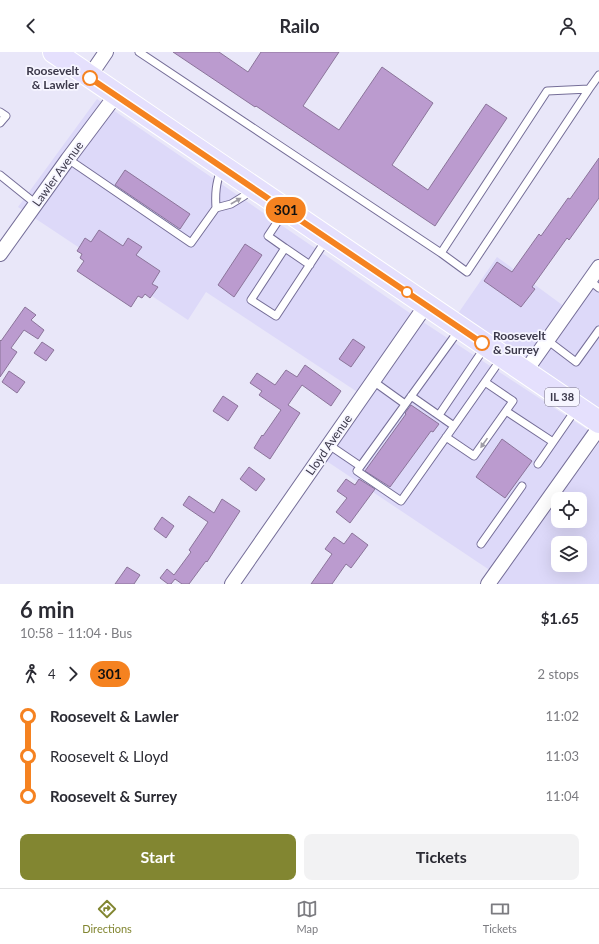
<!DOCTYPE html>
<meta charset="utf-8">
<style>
body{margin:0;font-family:Lato,sans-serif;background:#f2f2f3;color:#2b2b33;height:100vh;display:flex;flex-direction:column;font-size:15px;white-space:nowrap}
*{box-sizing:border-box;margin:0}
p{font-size:13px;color:#7c7c81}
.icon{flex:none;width:22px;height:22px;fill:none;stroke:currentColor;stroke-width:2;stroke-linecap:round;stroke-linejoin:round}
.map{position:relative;height:532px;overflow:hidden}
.panel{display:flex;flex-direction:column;background:#fff;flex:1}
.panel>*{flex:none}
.badge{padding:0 8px;border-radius:13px;font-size:14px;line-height:26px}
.controls{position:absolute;left:551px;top:440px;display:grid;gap:8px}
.controls a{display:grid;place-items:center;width:36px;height:36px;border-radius:8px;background:#fff;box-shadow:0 4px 16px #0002;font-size:20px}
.map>.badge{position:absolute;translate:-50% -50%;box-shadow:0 0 0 2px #fff}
.legs{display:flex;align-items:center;gap:6px;height:44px;padding:0 20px;font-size:13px}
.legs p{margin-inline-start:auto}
.overview{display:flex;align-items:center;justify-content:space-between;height:68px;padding:0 20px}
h1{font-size:22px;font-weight:700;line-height:30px}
.button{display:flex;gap:8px;margin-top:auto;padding:8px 20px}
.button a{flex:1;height:46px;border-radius:8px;background:#828631;color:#fff;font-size:16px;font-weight:700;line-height:46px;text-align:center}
.button a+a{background:#f2f2f3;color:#2b2b33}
ul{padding:0 20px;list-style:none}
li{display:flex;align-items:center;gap:14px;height:40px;font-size:15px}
li i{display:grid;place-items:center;width:6px;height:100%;margin:0 5px;background:currentColor}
li i::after{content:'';width:10px;height:10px;margin:-5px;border:3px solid;border-radius:50%;background:#fff}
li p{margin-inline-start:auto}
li:first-child i{background:linear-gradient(#0000 50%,currentColor 0)}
li:last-child i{background:linear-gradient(currentColor 50%,#0000 0)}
header{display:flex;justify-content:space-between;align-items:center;height:52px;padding:0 20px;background:#fff;font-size:18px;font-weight:700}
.tabs{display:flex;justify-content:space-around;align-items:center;height:56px;border-top:1px solid #e1e1e2;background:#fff;font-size:11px;color:#7c7c81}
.tabs a{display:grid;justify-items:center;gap:2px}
.tabs .active{color:#828631}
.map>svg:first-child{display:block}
</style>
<header><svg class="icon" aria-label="back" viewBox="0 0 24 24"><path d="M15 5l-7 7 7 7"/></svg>Railo<svg class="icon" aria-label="person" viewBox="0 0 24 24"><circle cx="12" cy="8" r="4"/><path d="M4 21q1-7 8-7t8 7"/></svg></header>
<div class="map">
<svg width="599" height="532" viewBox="0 0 599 532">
<rect width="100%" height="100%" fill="#e9e7f9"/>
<!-- built -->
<path fill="#ddd9f9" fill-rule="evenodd" d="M97 47 423 270 591 380 491 519 325 408 368 347 206 240 188 268 18 155Z
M497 205 565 255 597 208 599 210V357L457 263Z
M599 391V532H495ZM558 447H580V469H558ZM558 491H580V513H558Z"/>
<!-- building -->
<path fill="#bb9bcf" stroke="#8b749a" d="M173 0H219L248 20 261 0H339L303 54 339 78 382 15 433 51 392 113 428 138 486 52 507 66 435 174 256 54 255 55Z
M599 106V146L569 188 567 186 532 235 535 237 521 255 484 229 497 210 512 220 539 182 541 184 568 146 570 147Z
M125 118 190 162 180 177 115 133Z
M99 178 123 194 128 186 142 195 136 203 160 219 152 232 158 235 150 246 145 242 142 246 138 244 131 255 77 219 84 209 80 206 82 202 77 199 85 186 91 190Z
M245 192 262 203 234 245 218 233Z
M25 255 36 263 31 268 44 278 38 287 24 278 11 296 17 300 0 325V288L1 289Z
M353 287 365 295 351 315 339 307Z
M42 290 54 298 46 309 34 301Z
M305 313 341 339 331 354 302 333 288 353 300 361 270 407 254 396 262 383 263 384 281 358 259 343 262 339 250 331 257 321 275 333 286 318 297 325Z
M9 319 25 330 17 341 2 330Z
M223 344 238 354 228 369 213 359Z
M411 353 439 372 433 380 431 379 390 435 365 419 406 362 405 361Z
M502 387 532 409 505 446 476 425Z
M249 415 265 427 256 439 240 427Z
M346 427 355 433 359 427 375 437 350 471 336 460 347 446 337 439Z
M189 444 214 461 222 447 240 459 207 510 206 509 189 532H182L175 527 171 532H168L160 526 167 517 174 523 191 500 189 498 208 470 183 453Z
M162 465 174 474 166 486 154 477Z
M352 481 368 493 351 516 346 512 332 532H311L332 502 325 497 334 485 344 492Z
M127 515 140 523 134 532H115Z"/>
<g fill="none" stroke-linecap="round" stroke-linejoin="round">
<defs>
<path id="lane" d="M139 0 441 201 547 39 589 37 599 23
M0 60 6 64 0 71
M68 107 191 191 216 156 231 152 244 144 251 137
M0 123 36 152
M216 156C215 141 216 132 221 117
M284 160 268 184 285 196 251 248 276 264 326 188
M285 196 310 213
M441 201 467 220 589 37
M589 228 599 236
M547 288 576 310 599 278
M373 329 405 352
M411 344 454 374 401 449 357 419 459 278
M506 359 553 390
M439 363 485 295
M454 374 501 307
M446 385 474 404 513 349 485 330
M329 393 360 414
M538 412 576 357
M481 492 522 434"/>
<path id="street" d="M89 25 106 0
M0 202 68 107 116 43
M525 320 599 215
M232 532 426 253
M488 532 599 376"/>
<path id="primary" d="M54 0 599 370"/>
</defs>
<!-- lane casing -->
<use href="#lane" stroke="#756e98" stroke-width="9"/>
<!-- street casing -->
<use href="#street" stroke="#756e98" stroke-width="16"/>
<!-- primary casing -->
<use href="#primary" stroke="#fff" stroke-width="24"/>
<!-- lane -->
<use href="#lane" stroke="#fff" stroke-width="7"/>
<!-- street -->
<use href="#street" stroke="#fff" stroke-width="14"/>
<!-- primary -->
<use href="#primary" stroke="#e5e0fd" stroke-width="22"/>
</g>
<!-- one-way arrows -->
<defs><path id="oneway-solid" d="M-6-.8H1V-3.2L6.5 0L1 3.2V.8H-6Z"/></defs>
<g fill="#9e9ca5">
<use href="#oneway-solid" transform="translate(236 149) rotate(-30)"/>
<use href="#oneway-solid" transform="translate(484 391) rotate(125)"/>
</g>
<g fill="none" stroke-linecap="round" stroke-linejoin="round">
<defs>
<path id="line-1" d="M90 26 482 291"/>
</defs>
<!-- line-1 casing -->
<use href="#line-1" stroke="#fff" stroke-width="9"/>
<!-- line-1 -->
<use href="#line-1" stroke="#f58220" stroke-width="6"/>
</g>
<!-- markers -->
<g fill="#fff" stroke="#f58220" stroke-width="2">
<circle cx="90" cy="26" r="7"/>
<circle cx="407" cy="240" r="5"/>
<circle cx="482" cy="291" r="7"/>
</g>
<g text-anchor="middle" stroke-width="3.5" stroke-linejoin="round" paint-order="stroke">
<!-- shield labels -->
<rect fill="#f6f5ff" stroke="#747181" stroke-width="1" x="545" y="336" width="34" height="18" rx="3"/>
<g font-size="11" font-weight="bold" fill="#3c394b">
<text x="562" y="349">IL 38</text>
</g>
<!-- stop labels -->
<g font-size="12" font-weight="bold" fill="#3c394b" stroke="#f6f5ff" text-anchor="end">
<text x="79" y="23">Roosevelt<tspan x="79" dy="14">&amp; Lawler</tspan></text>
<text x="493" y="288" text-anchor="start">Roosevelt<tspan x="493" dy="14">&amp; Surrey</tspan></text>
</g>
<!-- street labels -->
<g font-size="12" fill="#3c394b" stroke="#f6f5ff">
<text transform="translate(58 122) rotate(-54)" y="4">Lawler Avenue</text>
<text transform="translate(329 393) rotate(-55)" y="4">Lloyd Avenue</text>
</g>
</g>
</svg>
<div class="controls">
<a><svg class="icon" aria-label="locate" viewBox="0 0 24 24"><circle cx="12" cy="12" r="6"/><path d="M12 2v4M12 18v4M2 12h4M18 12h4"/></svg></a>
<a><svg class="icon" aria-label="layers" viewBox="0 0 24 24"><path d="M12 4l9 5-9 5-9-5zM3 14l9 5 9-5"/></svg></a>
</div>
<b class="badge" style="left:286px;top:158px;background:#f58220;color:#111">301</b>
</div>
<section class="panel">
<div class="overview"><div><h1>6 min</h1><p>10:58 – 11:04 · Bus</p></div><b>$1.65</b></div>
<div class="legs"><svg class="icon" aria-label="walk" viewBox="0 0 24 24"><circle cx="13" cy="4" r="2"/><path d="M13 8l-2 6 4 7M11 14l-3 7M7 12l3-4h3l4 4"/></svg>4<svg class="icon" aria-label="forward" viewBox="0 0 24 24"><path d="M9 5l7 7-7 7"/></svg><b class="badge" style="background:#f58220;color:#111">301</b><p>2 stops</p></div>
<ul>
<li><i style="color:#f58220"></i><b>Roosevelt &amp; Lawler</b><p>11:02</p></li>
<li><i style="color:#f58220"></i><span>Roosevelt &amp; Lloyd</span><p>11:03</p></li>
<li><i style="color:#f58220"></i><b>Roosevelt &amp; Surrey</b><p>11:04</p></li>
</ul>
<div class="button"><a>Start</a><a>Tickets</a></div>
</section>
<nav class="tabs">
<a class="active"><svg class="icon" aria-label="directions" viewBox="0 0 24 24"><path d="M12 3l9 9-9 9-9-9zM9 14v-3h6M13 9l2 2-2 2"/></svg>Directions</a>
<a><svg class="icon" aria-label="map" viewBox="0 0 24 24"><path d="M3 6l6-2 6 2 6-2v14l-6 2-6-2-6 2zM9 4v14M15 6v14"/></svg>Map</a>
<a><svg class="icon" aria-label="tickets" viewBox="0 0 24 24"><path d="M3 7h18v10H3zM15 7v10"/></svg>Tickets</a>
</nav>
